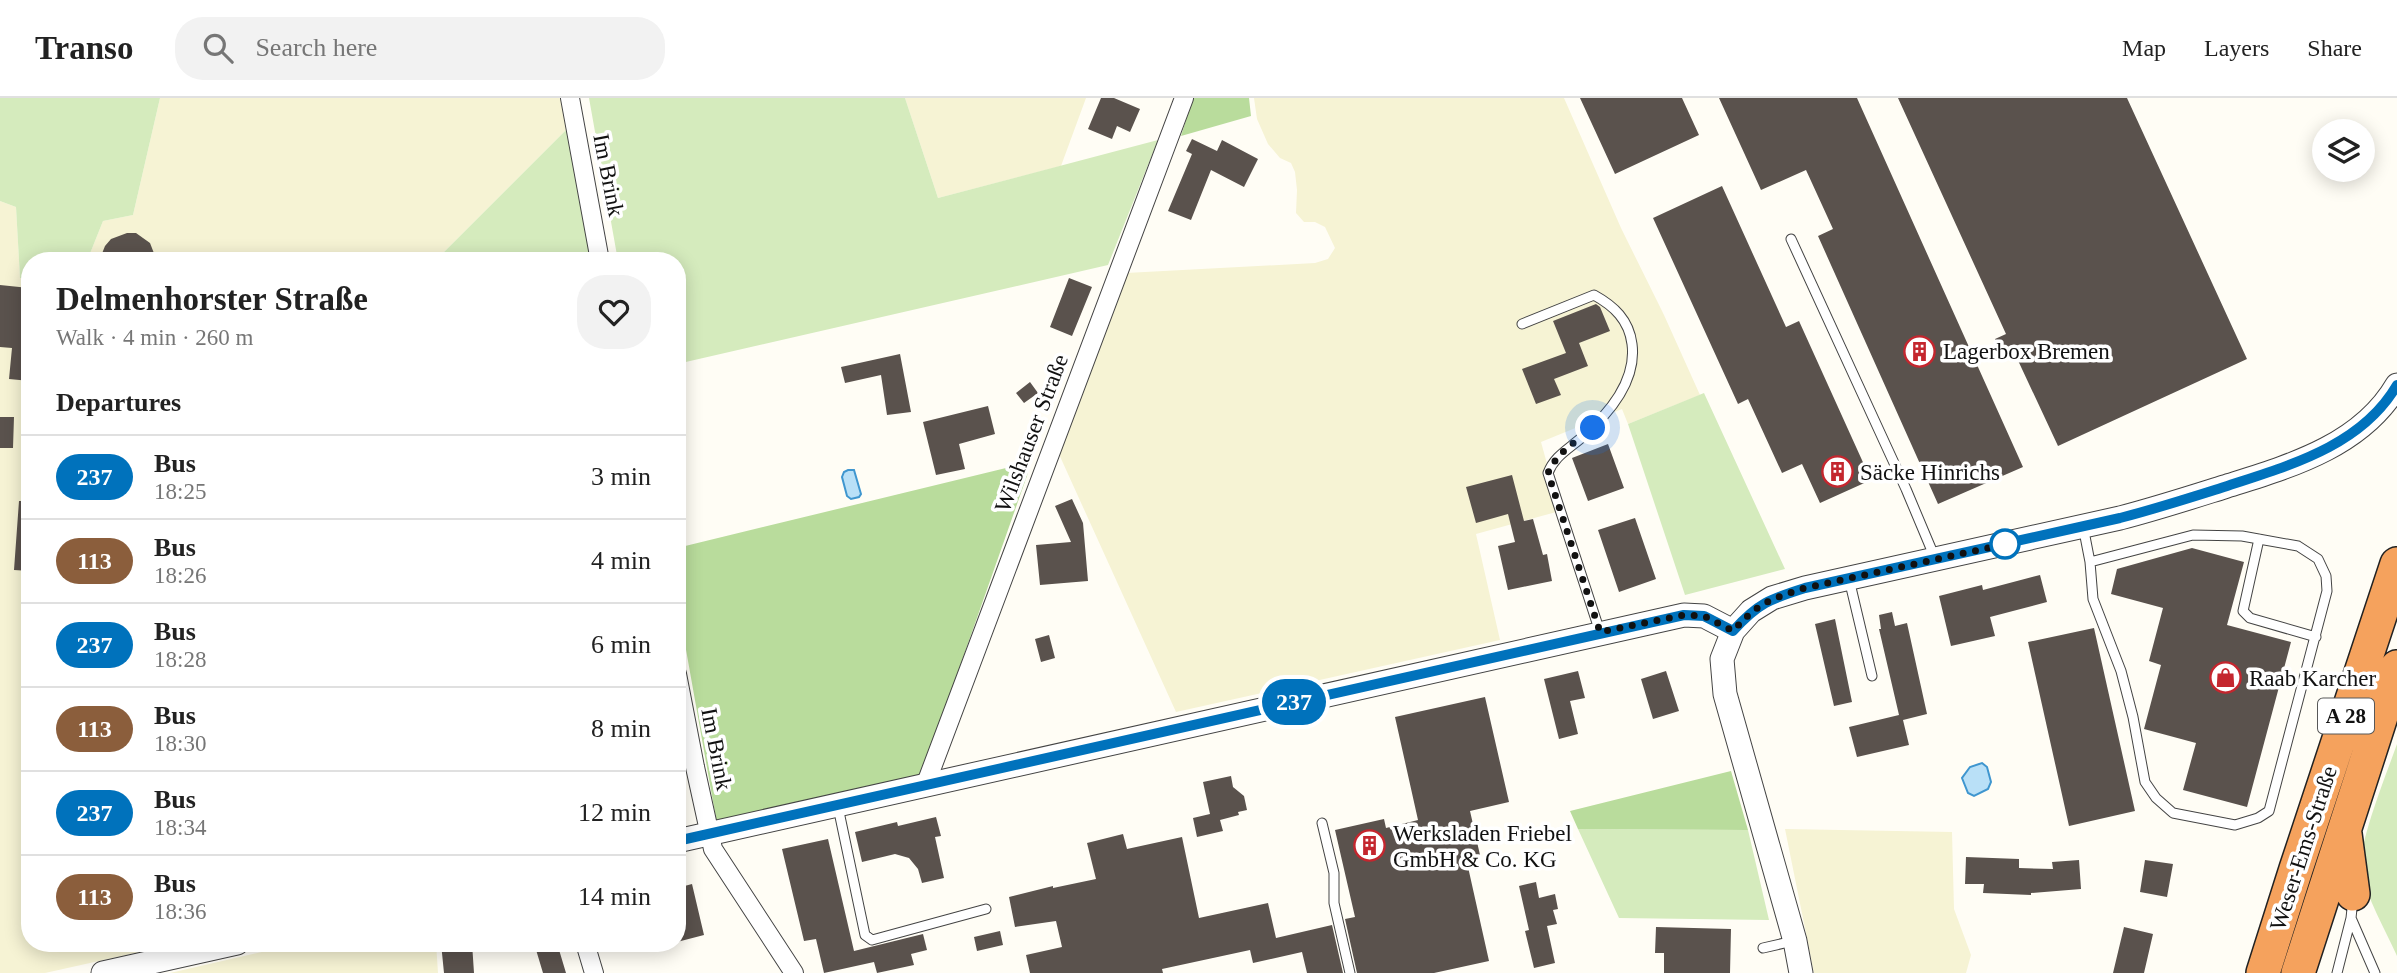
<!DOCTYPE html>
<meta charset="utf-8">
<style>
body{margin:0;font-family:"Times New Roman",serif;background:#f2f2f2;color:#222;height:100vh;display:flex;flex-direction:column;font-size:26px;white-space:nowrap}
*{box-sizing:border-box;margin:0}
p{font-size:23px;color:#767676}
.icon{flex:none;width:38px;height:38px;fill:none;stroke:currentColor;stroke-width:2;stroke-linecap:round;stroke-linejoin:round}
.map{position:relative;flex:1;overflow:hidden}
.details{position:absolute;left:21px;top:154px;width:665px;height:700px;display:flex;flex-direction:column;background:#fff;border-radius:28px;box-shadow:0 4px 18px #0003}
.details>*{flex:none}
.badge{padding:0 14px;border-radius:23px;font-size:24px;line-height:46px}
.buttons{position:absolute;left:2312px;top:21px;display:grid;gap:14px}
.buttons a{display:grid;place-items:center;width:63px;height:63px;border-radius:50%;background:#fff;box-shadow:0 4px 18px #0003;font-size:35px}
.you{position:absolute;width:35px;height:35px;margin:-18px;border:5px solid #fff;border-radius:50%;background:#1a73e8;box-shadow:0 0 0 10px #1a73e833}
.map>.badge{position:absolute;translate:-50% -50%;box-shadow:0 0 0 4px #fff}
h2{padding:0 35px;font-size:26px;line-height:63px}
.round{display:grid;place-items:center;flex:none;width:74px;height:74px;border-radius:28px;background:#f2f2f2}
.headline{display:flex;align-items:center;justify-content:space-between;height:119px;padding:0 35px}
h1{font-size:33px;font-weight:600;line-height:52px}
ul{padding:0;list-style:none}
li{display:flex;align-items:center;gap:21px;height:84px;padding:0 35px;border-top:2px solid #e0e0e0}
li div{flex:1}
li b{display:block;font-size:26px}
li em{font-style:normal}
li .badge{min-width:77px;font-weight:700;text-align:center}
header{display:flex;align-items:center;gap:42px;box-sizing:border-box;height:98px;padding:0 35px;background:#fff;border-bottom:2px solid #e0e0e0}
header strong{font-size:33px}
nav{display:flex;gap:38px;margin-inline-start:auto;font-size:24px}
.search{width:490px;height:63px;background:#f2f2f2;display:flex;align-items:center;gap:18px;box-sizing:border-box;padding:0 24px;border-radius:28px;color:#767676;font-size:26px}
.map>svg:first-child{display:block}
</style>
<header>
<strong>Transo</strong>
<div class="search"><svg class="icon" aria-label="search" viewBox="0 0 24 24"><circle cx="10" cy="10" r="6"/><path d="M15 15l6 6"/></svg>Search here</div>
<nav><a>Map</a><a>Layers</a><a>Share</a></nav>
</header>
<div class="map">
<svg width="2397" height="875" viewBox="0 0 2397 875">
<rect width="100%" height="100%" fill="#fffdf5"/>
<!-- farmland -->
<path fill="#f6f3d4" d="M160 0H563L569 29 435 163H87L103 123 133 117Z
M905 0H1086L1061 68 938 100Z
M1254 0H1564L1621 130 1664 217 1700 297 1628 326 1622 311 1541 344 1560 413 1476 436 1500 542 1176 614 1058 354 1126 175 1315 165 1328 161 1335 150 1325 129 1315 124H1304L1296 115 1297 92 1295 74 1291 65 1280 60 1268 46 1257 21Z
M0 103 16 109 20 180 30 181V845H180L45 875H0Z
M1785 731 1952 734 1954 811 1971 857 1966 875H1814Z
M301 845H436L438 875H170Z"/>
<!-- green -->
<path fill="#d5ebbd" d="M0 0H160L133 117 103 123 87 163H30V181L20 180 16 109 0 103Z
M589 0H905L938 100 1158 42 1108 167 677 266V163H618Z
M569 29 592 163H435Z
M1704 295 1785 471 1685 497 1628 326Z
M2397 646V858C2385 831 2367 801 2361 772 2357 748 2388 672 2397 646Z
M1578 731 1748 732 1769 822 1619 820Z"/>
<!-- forest -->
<path fill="#b9dc9c" d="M1193 0H1249L1251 18 1181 38Z
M1006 370 1028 375 922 676 717 726 677 501V450Z
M1731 673 1748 732 1578 731 1570 713Z"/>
<!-- water -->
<path fill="#b9e0f7" stroke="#3f96cf" stroke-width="2" d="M848 372H854L861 396 859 399 851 401 847 398 842 379 844 374Z
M1982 665 1987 669 1991 684 1988 691 1974 698 1968 695 1962 680 1970 669Z"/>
<!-- building -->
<path fill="#5a524d" d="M1101 0H1114L1140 11 1130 34 1117 28 1112 41 1088 31Z
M1580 0H1682L1699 37 1615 76Z
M1719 0H1857L2023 369 1938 406 1818 138 1833 131 1806 72 1761 92Z
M1898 0H2127L2247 261 2058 348 2015 256 2004 261 1995 241 2006 236Z
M1192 41 1217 53 1222 42 1258 61 1244 89 1211 72 1191 122 1168 113 1192 56 1186 53Z
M1722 88 1786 229 1799 223 1871 382 1820 405 1802 366 1782 375 1748 301 1738 306 1653 120Z
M127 135H136L150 145 157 163H99L105 148 111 141Z
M1069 180 1092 189 1072 238 1050 229Z
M0 187 29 190 24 249 30 250V283L9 281 12 250 0 249Z
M1596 206 1600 209 1610 233 1579 245 1588 268 1554 281 1561 297 1536 306 1522 271 1566 255 1553 223Z
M900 256 911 314 887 317 881 277 845 285 841 269Z
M1030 284 1038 295 1024 305 1016 295Z
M988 308 995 336 959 346 965 371 936 377 923 324Z
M0 319H14L13 350H0Z
M1608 346 1624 390 1588 403 1572 360Z
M1512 377 1524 423 1533 421 1543 457 1547 456 1552 483 1508 492 1498 448 1515 444 1508 416 1476 425 1466 389Z
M1072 401 1083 425 1088 483 1040 487 1036 447 1071 444 1055 408Z
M19 403H30V473L14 472Z
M1635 420 1656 481 1619 494 1598 432Z
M2192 450 2244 464 2227 527 2291 544 2247 709 2183 692 2196 645 2144 631 2161 567 2149 563 2163 510 2111 496 2117 471Z
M2040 477 2047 504 1990 519 1995 538 1951 548 1939 498 1982 487 1983 492Z
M1892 514 1895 528 1907 525 1927 616 1903 622 1909 647 1857 659 1849 629 1899 617 1879 531H1881L1879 517Z
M1835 521 1852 604 1834 608 1815 526Z
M2094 530 2135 713 2069 728 2028 544Z
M1049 537 1055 560 1041 564 1035 541Z
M1578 573 1585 600 1570 603 1578 636 1559 641 1544 581Z
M1666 573 1679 613 1653 621 1641 581Z
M1485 599 1509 704 1470 713 1480 757 1466 760 1489 863 1434 875H1357L1345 821 1355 819 1335 732 1384 721 1386 730 1418 722 1395 619Z
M1231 678 1233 689 1244 698 1247 712 1238 714 1239 717 1220 722 1223 733 1197 739 1193 720 1210 716 1203 684Z
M936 719 941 738 935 739 944 780 922 785 918 771 909 760 895 756 862 764 855 734 897 724 898 728Z
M1123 736 1127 751 1182 739 1199 820 1268 805 1276 840 1332 827 1343 875H1307L1302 854 1253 865 1250 852 1162 871 1163 875H1030L1026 857 1062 849 1056 823 1015 829 1009 799 1053 788V790L1096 781 1087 745Z
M828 741 854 853 923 836 927 852 911 856 914 867 877 875 874 864 824 875 816 841 804 843 782 751Z
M1966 759 2019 761V770L2053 771 2052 764 2079 762 2081 791 2031 795V797L1983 795 1984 786H1965Z
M2145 762 2173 766 2167 799 2140 794Z
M1536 784 1539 800 1555 796 1558 811 1553 812 1557 826 1547 828 1555 865 1534 870 1525 833 1529 832 1519 788Z
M692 786 704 837 677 844V790Z
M1656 829 1731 831 1730 875H1664V855H1655Z
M2124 829 2153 836 2144 875H2113Z
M1000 833 1003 847 977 853 974 839Z
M441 845H472L474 875H444Z
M534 845H557L566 875H543Z"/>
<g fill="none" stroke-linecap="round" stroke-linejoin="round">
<defs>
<path id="service" d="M1791 141 1906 391 1935 460
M1522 226 1594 197C1614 208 1629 222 1632 246 1637 284 1608 317 1580 341 1567 352 1554 359 1548 375L1600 534
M2083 428 2090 464 2193 437 2242 438 2298 448 2318 461 2326 478 2327 493 2269 713 2258 720 2235 727 2173 715 2156 700 2145 684 2133 619 2121 573 2093 501 2090 464
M2259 441 2243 513 2250 520 2316 539
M1849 481 1872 578
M838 709 865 837 872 842 986 811
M1322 725 1334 775V805L1350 875
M2351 820 2375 875
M1763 850 1793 843
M2337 875 2351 820 2353 801"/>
<path id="minor" d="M570 0 600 163
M677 576 695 669 713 751 794 875
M925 688 1184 0
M585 845 594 875"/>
<path id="tertiary" d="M677 743 1684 517 1704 518 1733 533
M103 875 237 845
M1801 875 1795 843 1725 596 1722 561 1733 533 1751 513 1772 500 1805 490 2120 420C2155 411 2189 400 2224 389 2287 369 2361 349 2397 287"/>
<path id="motorway" d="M2345 736 2353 796
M2263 875 2296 771 2397 466
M2298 875 2397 569"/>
</defs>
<!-- service casing -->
<use href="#service" stroke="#444" stroke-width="11"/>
<!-- minor casing -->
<use href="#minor" stroke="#444" stroke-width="20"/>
<!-- tertiary casing -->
<use href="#tertiary" stroke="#444" stroke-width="25"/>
<!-- motorway casing -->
<use href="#motorway" stroke="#222" stroke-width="36"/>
<!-- service -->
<use href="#service" stroke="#fff" stroke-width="9"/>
<!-- minor -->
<use href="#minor" stroke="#fff" stroke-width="18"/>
<!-- tertiary -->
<use href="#tertiary" stroke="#fff" stroke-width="23"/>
<!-- motorway -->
<use href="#motorway" stroke="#f5a25d" stroke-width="33"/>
</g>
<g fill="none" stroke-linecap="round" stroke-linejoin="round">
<defs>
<path id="line" d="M677 743 1684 517 1704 518 1733 533C1758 505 1770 501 1805 490L2120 420C2155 411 2189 400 2224 389 2287 368 2361 349 2397 287"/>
</defs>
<!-- line casing -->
<use href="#line" stroke="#fff" stroke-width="16"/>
<!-- line -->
<use href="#line" stroke="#0072bc" stroke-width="10"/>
<!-- walk -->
<path stroke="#111" stroke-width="7" stroke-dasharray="0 12.6" d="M1593 330C1577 343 1556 355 1548 375L1600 534 1684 517 1704 518 1733 533C1758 505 1770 501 1805 490L2015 444 2005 446"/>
</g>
<!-- icons -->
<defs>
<symbol id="building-ring" viewBox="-11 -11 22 22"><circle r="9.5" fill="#fff" stroke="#c4262e" stroke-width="1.5"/><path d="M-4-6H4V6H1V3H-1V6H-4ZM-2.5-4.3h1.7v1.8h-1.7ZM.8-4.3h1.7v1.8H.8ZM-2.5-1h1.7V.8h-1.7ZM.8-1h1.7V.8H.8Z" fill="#c4262e"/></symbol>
<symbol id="shop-ring" viewBox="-11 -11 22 22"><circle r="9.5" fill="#fff" stroke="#c4262e" stroke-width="1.5"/><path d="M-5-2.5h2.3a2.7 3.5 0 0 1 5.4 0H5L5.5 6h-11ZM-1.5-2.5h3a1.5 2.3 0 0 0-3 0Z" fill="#c4262e"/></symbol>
</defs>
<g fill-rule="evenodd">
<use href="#building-ring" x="1902" y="236" width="35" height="35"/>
<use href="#building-ring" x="1820" y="356" width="35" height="35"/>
<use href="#shop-ring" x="2208" y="562" width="35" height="35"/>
<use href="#building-ring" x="1352" y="730" width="35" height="35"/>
</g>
<!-- markers -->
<circle fill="#fff" stroke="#0072bc" stroke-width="3.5" cx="2005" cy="446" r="14"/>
<g text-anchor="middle" stroke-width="7" stroke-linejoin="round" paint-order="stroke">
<!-- shield labels -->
<rect fill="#fff" stroke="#585858" stroke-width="2" x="2318" y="600.5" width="56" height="35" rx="5"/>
<g font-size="21" font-weight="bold" fill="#111">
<text x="2346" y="625">A 28</text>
</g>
<!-- street labels -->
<g font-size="23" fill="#111" stroke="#fff">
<text transform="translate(609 77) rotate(79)" y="8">Im Brink</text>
<text transform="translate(1031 335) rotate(-69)" y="8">Wilshauser Straße</text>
<text transform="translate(717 651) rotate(79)" y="8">Im Brink</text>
<text transform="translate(2303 750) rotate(-72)" y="8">Weser-Ems-Straße</text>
</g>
<!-- poi labels -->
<g font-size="23" fill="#111" stroke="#fff" text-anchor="start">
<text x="1943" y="261">Lagerbox Bremen</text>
<text x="1860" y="382">Säcke Hinrichs</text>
<text x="2249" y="588">Raab Karcher</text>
<text x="1393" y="743">Werksladen Friebel<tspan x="1393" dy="26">GmbH &amp; Co. KG</tspan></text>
</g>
</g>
</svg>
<div class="buttons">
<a><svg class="icon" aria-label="layers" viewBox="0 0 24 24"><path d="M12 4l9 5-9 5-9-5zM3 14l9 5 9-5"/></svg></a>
</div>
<div class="you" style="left:1593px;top:330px"></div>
<b class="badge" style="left:1294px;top:604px;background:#0072bc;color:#fff">237</b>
<section class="details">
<div class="headline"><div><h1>Delmenhorster Straße</h1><p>Walk · 4 min · 260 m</p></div><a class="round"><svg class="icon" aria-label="heart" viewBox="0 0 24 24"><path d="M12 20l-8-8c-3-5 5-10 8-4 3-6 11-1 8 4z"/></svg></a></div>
<h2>Departures</h2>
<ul>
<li><span class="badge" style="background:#0072bc;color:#fff">237</span><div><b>Bus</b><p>18:25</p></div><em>3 min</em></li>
<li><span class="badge" style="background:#8b5e3c;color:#fff">113</span><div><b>Bus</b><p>18:26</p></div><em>4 min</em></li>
<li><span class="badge" style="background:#0072bc;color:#fff">237</span><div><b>Bus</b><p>18:28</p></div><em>6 min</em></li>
<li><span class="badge" style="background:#8b5e3c;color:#fff">113</span><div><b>Bus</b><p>18:30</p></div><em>8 min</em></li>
<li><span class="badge" style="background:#0072bc;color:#fff">237</span><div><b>Bus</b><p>18:34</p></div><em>12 min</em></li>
<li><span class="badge" style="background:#8b5e3c;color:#fff">113</span><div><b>Bus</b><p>18:36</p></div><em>14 min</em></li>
</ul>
</section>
</div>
